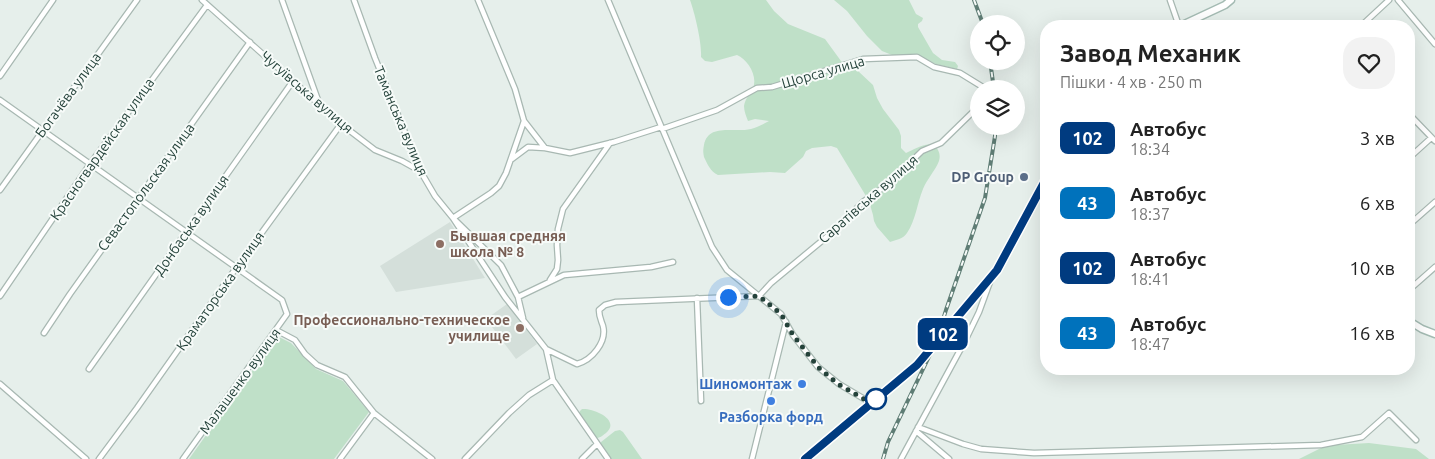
<!DOCTYPE html>
<html lang="uk">
<meta charset="utf-8">
<style>
body{margin:0;font-family:Ubuntu,sans-serif;background:#f2f2f2;color:#222;height:100vh;display:flex;flex-direction:column;font-size:19px;white-space:nowrap}
*{box-sizing:border-box;margin:0}
p{font-size:16px;color:#767676}
.icon{flex:none;width:28px;height:28px;fill:none;stroke:currentColor;stroke-width:2;stroke-linecap:round;stroke-linejoin:round}
.map{position:relative;flex:1;overflow:hidden}
.side{position:absolute;left:1040px;top:20px;width:375px;height:355px;display:flex;flex-direction:column;background:#fff;border-radius:20px;box-shadow:0 5px 20px #0002}
.side>*{flex:none}
.badge{padding:0 10px;border-radius:8px;font-size:18px;line-height:32px}
.controls{position:absolute;left:970px;top:15px;display:grid;gap:10px}
.controls a{display:grid;place-items:center;width:55px;height:55px;border-radius:50%;background:#fff;box-shadow:0 5px 20px #0002;font-size:25px}
.you{position:absolute;width:25px;height:25px;margin:-12px;border:4px solid #fff;border-radius:50%;background:#1a73e8;box-shadow:0 0 0 8px #1a73e833}
.map>.badge{position:absolute;translate:-50% -50%;box-shadow:0 0 0 2px #fff}
.round{display:grid;place-items:center;flex:none;width:52px;height:52px;border-radius:20px;background:#f2f2f2}
.headline{display:flex;align-items:center;justify-content:space-between;height:85px;padding:0 20px}
h1{font-size:24px;font-weight:700;line-height:38px}
ul{padding:0;list-style:none}
li{display:flex;align-items:center;gap:15px;height:65px;padding:0 20px}
li div{flex:1}
li b{display:block;font-size:19px}
li em{font-style:normal}
li .badge{min-width:55px;font-weight:700;text-align:center}
.map>svg:first-child{display:block}
</style>
<div class="map">
<svg width="1435" height="459" viewBox="0 0 1435 459">
<rect width="100%" height="100%" fill="#e6efeb"/>
<!-- built -->
<path fill="#d4dfda" d="M450 222 485 278 396 292 380 266Z
M507 304 537 344 516 359 486 319Z"/>
<!-- green -->
<path fill="#bfe0c8" d="M690 0H766L774 11 788 24 825 39 841 61 852 69 858 71 873 85 877 98 883 109 899 130 901 136V148L906 153C916 149 931 138 938 150 940 154 940 157 939 161 935 171 927 179 923 189 917 203 916 220 907 233 903 239 896 240 890 242L877 227 874 221 873 215 869 201 837 148 831 146 812 148 806 151 803 157 785 173 770 172 718 175C710 171 708 165 704 157 703 152 703 150 704 145 708 123 734 133 751 129 757 127 764 124 769 121L755 119 748 121C746 116 744 111 744 106 745 99 750 94 753 88 758 76 748 60 737 55L712 62 705 61 701 57C702 43 695 14 690 0Z
M834 0H909L916 14 923 18 922 21 918 24V27L933 53 942 60 955 62 958 66 957 69 936 64 918 55H892L882 51 867 36 847 11Z
M277 336 291 343 316 369 343 381 369 412 334 459H189Z
M582 409C594 408 621 420 606 433 602 436 600 438 595 438L579 414 580 411Z
M620 430 623 432 642 459H610L601 445V442L615 431Z
M1369 443 1416 449 1429 459H1299L1321 448 1335 445Z"/>
<g fill="none" stroke-linecap="round" stroke-linejoin="round">
<defs>
<path id="street" d="M202 0 341 124 375 150 402 161 420 171
M282 0 319 103
M354 0 375 58 421 172 435 196 453 218 505 297 546 349 553 380 608 459
M478 0 515 89 524 121 506 173 499 186 491 193 453 218 501 265 518 297 523 318
M608 0 712 247 727 270 781 314 793 335 818 367 839 384 871 403
M1170 0 1179 26
M1398 0 1435 44
M1361 26 1389 0
M0 76 53 0
M0 100 282 300 287 314 183 459
M1409 114 1435 141
M524 121 545 148 570 153 614 142 661 127
M662 129 717 110 757 88 772 87 863 59 917 57 934 67 960 73 986 89
M1409 158 1431 138
M512 159 528 147 545 148
M0 190 137 0
M1409 225 1435 202
M550 280 557 269 558 260 557 245 558 229 563 209 610 143
M1409 290 1435 267
M0 296 90 164 207 5
M518 297 564 275 651 267 673 262
M697 298 701 401
M276 330 295 340 305 354 317 365 345 377 374 413 432 459
M44 333 70 294 250 42
M546 349 577 364C592 360 607 342 603 326 601 320 599 317 599 310L605 305 616 302 759 296 771 283 835 230 864 201 887 185 922 151 941 143 979 106
M89 369 293 81
M0 384 86 459
M918 427 963 444 981 449 1034 453 1321 445 1362 437 1389 413 1416 440
M916 431 949 459
M99 459 137 408 236 268 341 124
M340 459 374 413
M465 459 509 413 529 395 553 380
M582 459 597 444
M752 459 786 322
M901 459 965 341 979 312 991 279"/>
<path id="secondary" d="M1180 26 1225 5 1231 0
M1409 321 1422 329 1435 334
M805 459 917 365 997 270 1046 179"/>
</defs>
<!-- street casing -->
<use href="#street" stroke="#a8b8b2" stroke-width="7"/>
<!-- secondary casing -->
<use href="#secondary" stroke="#a4bbb3" stroke-width="9"/>
<!-- street -->
<use href="#street" stroke="#fff" stroke-width="4.5"/>
<!-- secondary -->
<use href="#secondary" stroke="#fff" stroke-width="6"/>
<defs>
<path id="rail" d="M974 0 983 24
M990 61 994 89
M883 459 888 442 936 342 946 310 985 198 995 136V126"/>
</defs>
<!-- rail casing -->
<use href="#rail" stroke="#5f7d75" stroke-width="4"/>
<!-- rail -->
<use href="#rail" stroke="#f7fbf9" stroke-width="2" stroke-dasharray="5.5" stroke-linecap="butt"/>
</g>
<g fill="none" stroke-linecap="round" stroke-linejoin="round">
<defs>
<path id="line" d="M805 459 917 365 997 270 1046 179"/>
</defs>
<!-- line casing -->
<use href="#line" stroke="#fff" stroke-width="11"/>
<!-- line -->
<use href="#line" stroke="#003b80" stroke-width="8"/>
<!-- walk -->
<path stroke="#24423a" stroke-width="5" stroke-dasharray="0 9" d="M728 297 759 296 781 314 793 335 818 367 838 384 871 403 876 399"/>
</g>
<!-- markers -->
<circle fill="#5c6f8a" stroke="#f7fbf9" stroke-width="2" cx="1024" cy="177" r="5"/>
<g fill="#8d6e63" stroke="#f7fbf9" stroke-width="2">
<circle cx="440" cy="244" r="5"/>
<circle cx="520" cy="328" r="5"/>
</g>
<g fill="#3f7fe0" stroke="#f7fbf9" stroke-width="2">
<circle cx="802" cy="384" r="5"/>
<circle cx="771" cy="401" r="5"/>
</g>
<circle fill="#fff" stroke="#003b80" stroke-width="2.5" cx="876" cy="399" r="10"/>
<g text-anchor="middle" stroke-width="4" stroke-linejoin="round" paint-order="stroke">
<!-- street labels -->
<g font-size="14" fill="#24423a" stroke="#f7fbf9">
<text transform="translate(823 72) rotate(-16)" y="5">Щорса улица</text>
<text transform="translate(307 92) rotate(41)" y="5">Чугуївська вулиця</text>
<text transform="translate(68 95) rotate(-54)" y="5">Богачёва улица</text>
<text transform="translate(401 121) rotate(67)" y="5">Таманська вулиця</text>
<text transform="translate(102 149) rotate(-55)" y="5">Красногвардейская улица</text>
<text transform="translate(146 187) rotate(-54)" y="5">Севастопольская улица</text>
<text transform="translate(868 199) rotate(-41)" y="5">Саратівська вулиця</text>
<text transform="translate(191 225) rotate(-55)" y="5">Донбаська вулиця</text>
<text transform="translate(220 291) rotate(-55)" y="5">Краматорська вулиця</text>
<text transform="translate(240 381) rotate(-54)" y="5">Малашенко вулиця</text>
</g>
<!-- service labels -->
<g font-size="14" font-weight="bold" fill="#4e5e75" stroke="#f7fbf9" text-anchor="end">
<text x="1014" y="182">DP Group</text>
</g>
<!-- education labels -->
<g font-size="14" font-weight="bold" fill="#785e54" stroke="#f7fbf9" text-anchor="start">
<text x="450" y="241">Бывшая средняя<tspan x="450" dy="16">школа № 8</tspan></text>
<text x="510" y="325" text-anchor="end">Профессионально-техническое<tspan x="510" dy="16">училище</tspan></text>
</g>
<!-- shop labels -->
<g font-size="14" font-weight="bold" fill="#366cbe" stroke="#f7fbf9" text-anchor="end">
<text x="792" y="389">Шиномонтаж</text>
<text x="771" y="422" text-anchor="middle">Разборка форд</text>
</g>
</g>
</svg>
<div class="controls">
<a><svg class="icon" aria-label="locate" viewBox="0 0 24 24"><circle cx="12" cy="12" r="6"/><path d="M12 2v4M12 18v4M2 12h4M18 12h4"/></svg></a>
<a><svg class="icon" aria-label="layers" viewBox="0 0 24 24"><path d="M12 4l9 5-9 5-9-5zM3 14l9 5 9-5"/></svg></a>
</div>
<div class="you" style="left:728px;top:297px"></div>
<b class="badge" style="left:943px;top:334px;background:#003b80;color:#fff">102</b>
<section class="side">
<div class="headline"><div><h1>Завод Механик</h1><p>Пішки · 4 хв · 250 m</p></div><a class="round"><svg class="icon" aria-label="heart" viewBox="0 0 24 24"><path d="M12 20l-8-8c-3-5 5-10 8-4 3-6 11-1 8 4z"/></svg></a></div>
<ul>
<li><span class="badge" style="background:#003b80;color:#fff">102</span><div><b>Автобус</b><p>18:34</p></div><em>3 хв</em></li>
<li><span class="badge" style="background:#0072bc;color:#fff">43</span><div><b>Автобус</b><p>18:37</p></div><em>6 хв</em></li>
<li><span class="badge" style="background:#003b80;color:#fff">102</span><div><b>Автобус</b><p>18:41</p></div><em>10 хв</em></li>
<li><span class="badge" style="background:#0072bc;color:#fff">43</span><div><b>Автобус</b><p>18:47</p></div><em>16 хв</em></li>
</ul>
</section>
</div>
